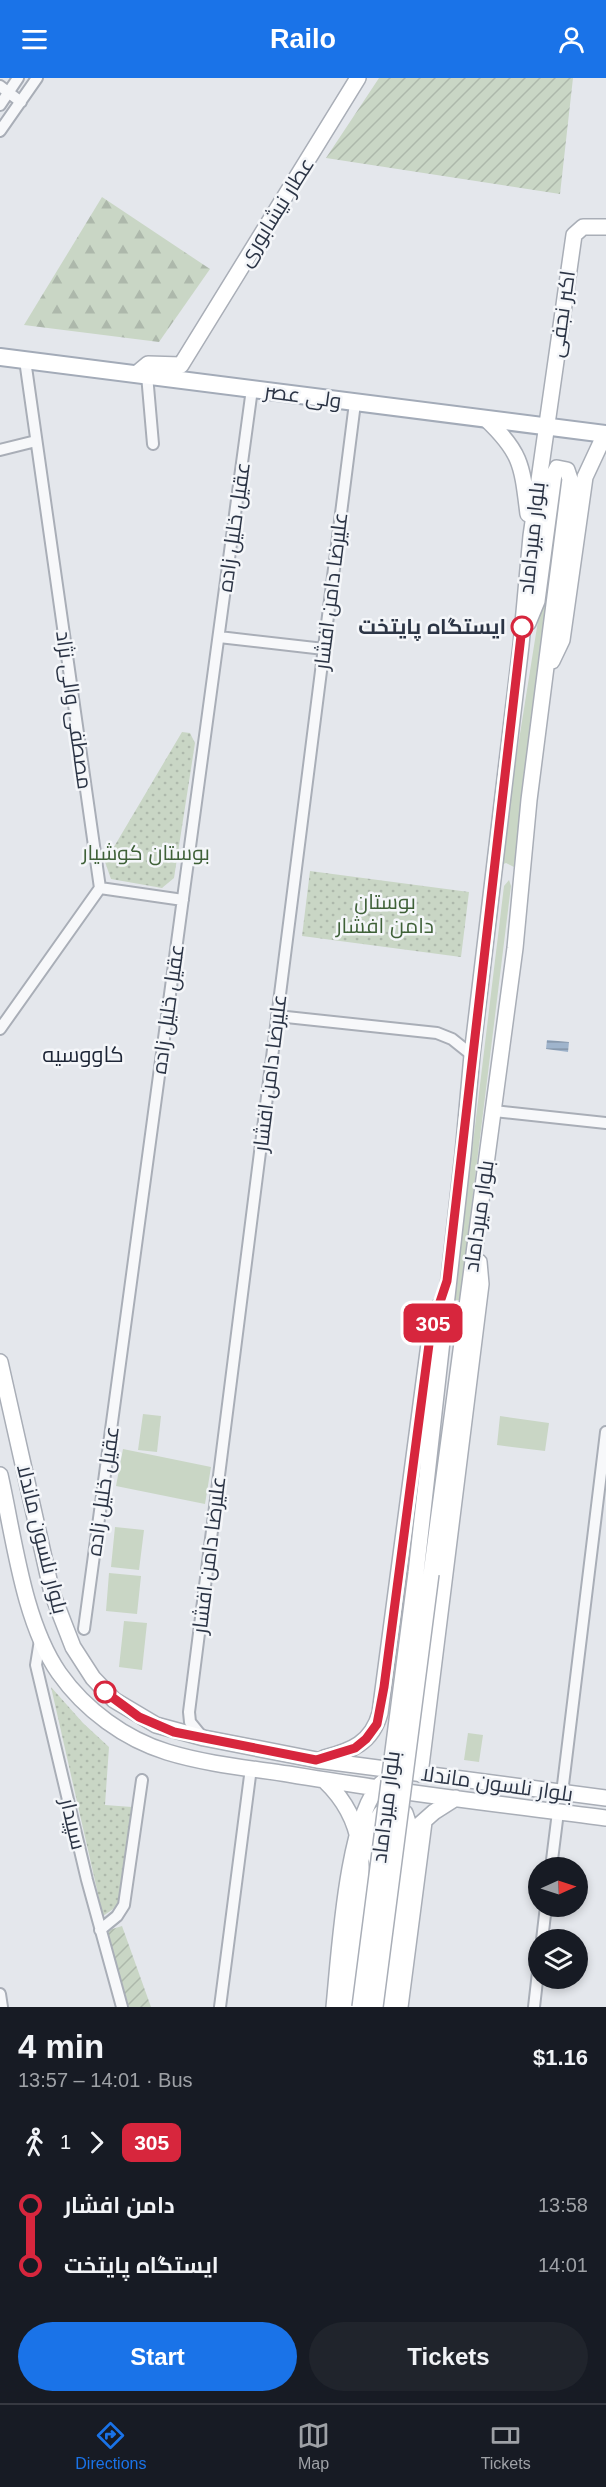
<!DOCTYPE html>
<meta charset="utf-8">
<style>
body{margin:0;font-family:Helvetica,Cairo,sans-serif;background:#20242c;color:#f1f3f6;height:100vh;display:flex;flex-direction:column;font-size:22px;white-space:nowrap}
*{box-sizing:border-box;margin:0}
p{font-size:20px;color:#9ea1a6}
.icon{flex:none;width:33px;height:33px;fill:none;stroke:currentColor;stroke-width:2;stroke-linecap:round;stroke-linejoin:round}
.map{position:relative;height:1929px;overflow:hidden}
.panel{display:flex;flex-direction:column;background:#171b24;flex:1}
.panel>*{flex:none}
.badge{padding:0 12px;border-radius:9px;font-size:21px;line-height:39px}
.needle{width:39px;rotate:87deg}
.tools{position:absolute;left:528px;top:1779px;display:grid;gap:12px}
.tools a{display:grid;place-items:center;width:60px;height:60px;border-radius:50%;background:#171b24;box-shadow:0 3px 9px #0003;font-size:30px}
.map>.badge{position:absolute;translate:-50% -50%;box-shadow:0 0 0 3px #fff}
.legs{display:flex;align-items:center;gap:9px;height:66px;padding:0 18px;font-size:20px}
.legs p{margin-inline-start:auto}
.headline{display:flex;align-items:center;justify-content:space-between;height:102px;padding:0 18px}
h1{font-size:33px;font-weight:700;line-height:45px}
.primary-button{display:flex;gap:12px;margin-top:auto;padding:12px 18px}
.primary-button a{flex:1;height:69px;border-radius:36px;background:#1a73e8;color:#fff;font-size:24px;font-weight:700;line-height:69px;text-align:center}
.primary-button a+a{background:#20242c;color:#f1f3f6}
ul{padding:0 18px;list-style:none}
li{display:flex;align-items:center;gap:21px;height:60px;font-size:22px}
li i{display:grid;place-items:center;width:9px;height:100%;margin:0 8px;background:currentColor}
li i::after{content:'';width:15px;height:15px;margin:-8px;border:4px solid;border-radius:50%;background:#171b24}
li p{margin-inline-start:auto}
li:first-child i{background:linear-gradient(#0000 50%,currentColor 0)}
li:last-child i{background:linear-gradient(currentColor 50%,#0000 0)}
header{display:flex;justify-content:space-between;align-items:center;height:78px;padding:0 18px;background:#1a73e8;color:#fff;font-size:27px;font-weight:700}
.menu{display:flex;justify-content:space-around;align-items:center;height:84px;border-top:2px solid #363941;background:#171b24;font-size:16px;color:#9ea1a6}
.menu a{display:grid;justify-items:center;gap:3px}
.menu .on{color:#1a73e8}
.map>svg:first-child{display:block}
</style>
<header><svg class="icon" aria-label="menu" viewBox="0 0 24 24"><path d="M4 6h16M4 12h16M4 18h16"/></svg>Railo<svg class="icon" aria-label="person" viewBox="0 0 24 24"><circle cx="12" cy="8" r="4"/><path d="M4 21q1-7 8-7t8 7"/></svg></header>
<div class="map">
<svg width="606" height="1929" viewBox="0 0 606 1929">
<defs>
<pattern id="forest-firs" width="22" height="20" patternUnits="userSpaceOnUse" patternTransform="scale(1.5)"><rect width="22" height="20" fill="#c9d6c5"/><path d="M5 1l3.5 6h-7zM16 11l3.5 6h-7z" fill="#adb8ab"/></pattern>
<pattern id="park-dots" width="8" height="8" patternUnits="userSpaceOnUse" patternTransform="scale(1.5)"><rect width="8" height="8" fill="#c9d6c5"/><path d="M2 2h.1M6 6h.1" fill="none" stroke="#adb8ab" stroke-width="1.8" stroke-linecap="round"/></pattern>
<pattern id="garden-furrows" width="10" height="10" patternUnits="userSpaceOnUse" patternTransform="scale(1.5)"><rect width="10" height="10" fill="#c9d6c5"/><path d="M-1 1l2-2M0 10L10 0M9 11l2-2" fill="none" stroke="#adb8ab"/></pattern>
<pattern id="water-rules" width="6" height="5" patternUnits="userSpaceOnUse" patternTransform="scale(1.5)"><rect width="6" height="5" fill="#9fb4cc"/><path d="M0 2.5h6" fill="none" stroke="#8293a7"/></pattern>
</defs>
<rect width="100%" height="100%" fill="#e4e7ec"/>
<!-- grass -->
<path fill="#c9d6c5" d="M561 398 567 405 514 789 506 785 499 788Z
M509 802 511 808 460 1222H454L504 808Z
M143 1336 161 1338 157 1374 138 1372Z
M500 1338 549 1345 545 1373 497 1367Z
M123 1371 211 1389 205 1426 116 1408Z
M115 1449 144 1452 139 1492 111 1489Z
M109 1495 141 1498 137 1536 106 1533Z
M124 1543 147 1545 142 1592 119 1589Z
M468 1655 483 1657 479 1684 464 1682Z"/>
<!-- forest -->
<path fill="url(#forest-firs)" d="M102 119 210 191 159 264 24 247Z"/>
<!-- park -->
<path fill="url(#park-dots)" d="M182 654 190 655 195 665 174 800 162 810 111 801 105 784Z
M310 793 469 814 461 879 302 858Z
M51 1609 83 1645 109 1669 105 1727 132 1729 119 1827 103 1838Z"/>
<!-- garden -->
<path fill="url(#garden-furrows)" d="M379 0H573L560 116 326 80Z
M122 1848 151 1929H129L106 1853Z"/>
<!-- water -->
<path fill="url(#water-rules)" d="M547 962 569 964 568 974 546 971Z"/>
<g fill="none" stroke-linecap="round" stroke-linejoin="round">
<defs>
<path id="minor" d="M0 8 21 24
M0 27 18 0
M0 53 37 0
M147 297 153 366
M0 372 36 363
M219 559 324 571
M100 810 183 822
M277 938 437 955 452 961 472 977
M0 951 100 810 25 282
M494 1033 606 1045
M84 1551 252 311
M40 1562 36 1587 87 1802 122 1929
M203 1660 190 1644 189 1634 355 325
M562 1715 606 1354
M551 1790 558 1734
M100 1852 117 1838 124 1827 142 1702
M542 1862 546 1828
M0 1916 2 1929
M220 1929 251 1690
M534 1929 538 1894"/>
<path id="secondary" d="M136 296 148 286 181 287 358 0
M486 341C522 375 522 388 528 436
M552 583 562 562 585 399 605 356
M0 1284 52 1515 73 1569 93 1600 114 1622 156 1647 204 1660 317 1682 606 1720
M0 1397C14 1459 23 1543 59 1595 85 1632 125 1661 167 1674 206 1686 248 1690 288 1696 393 1714 500 1726 606 1740
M416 1495 463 1076 472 977 521 567 531 458 574 157 583 149H606
M431 1496 515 870 529 722 570 401 567 392 557 390 554 396 537 523 528 545
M324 1680C351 1673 372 1665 380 1635L431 1251 439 1228
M420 1696 481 1206 479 1184
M325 1703C369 1745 363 1790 357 1846 354 1873 351 1901 348 1929
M417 1749 434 1734 456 1720
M379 1790C372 1769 367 1755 381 1735L396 1732 405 1735 410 1750 387 1929
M334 1929C339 1881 347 1733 383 1704
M400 1929 424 1744"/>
<path id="primary" d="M0 279 606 356"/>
</defs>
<!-- minor casing -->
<use href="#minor" stroke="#a9aeb7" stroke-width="14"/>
<!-- secondary casing -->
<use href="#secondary" stroke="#a9aeb7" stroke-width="18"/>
<!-- primary casing -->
<use href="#primary" stroke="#a3abb8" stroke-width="20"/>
<!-- minor -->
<use href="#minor" stroke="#f7f8fa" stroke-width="10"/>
<!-- secondary -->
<use href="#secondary" stroke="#fff" stroke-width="15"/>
<!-- primary -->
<use href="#primary" stroke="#fff" stroke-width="16"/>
<defs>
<path id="secondary-bridge" d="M360 1929 416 1495
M375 1929 431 1496"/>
</defs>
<!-- secondary-bridge casing -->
<use href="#secondary-bridge" stroke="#a9aeb7" stroke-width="18" stroke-linecap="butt"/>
<!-- secondary-bridge -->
<use href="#secondary-bridge" stroke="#fff" stroke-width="15"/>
</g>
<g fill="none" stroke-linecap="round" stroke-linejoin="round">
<defs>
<path id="line-1" d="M105 1614 139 1639 174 1654 316 1682 355 1670 366 1661 377 1646 384 1609 431 1251 447 1203 522 549"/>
</defs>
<!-- line-1 casing -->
<use href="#line-1" stroke="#fff" stroke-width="14"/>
<!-- line-1 -->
<use href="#line-1" stroke="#d7263d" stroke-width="9"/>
</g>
<!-- markers -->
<g fill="#fff" stroke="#d7263d" stroke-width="3">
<circle cx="522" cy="549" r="10"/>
<circle cx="105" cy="1614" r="10"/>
</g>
<g text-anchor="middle" stroke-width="5" stroke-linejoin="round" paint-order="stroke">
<!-- street labels -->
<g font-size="21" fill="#2b3445" stroke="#f4f6f9">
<text transform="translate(276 134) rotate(-58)" y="7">عطار نیشابوری</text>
<text transform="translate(562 236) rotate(-82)" y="7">اکبر نجفی</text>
<text transform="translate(303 318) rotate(8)" y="7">ولی عصر</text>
<text transform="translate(234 449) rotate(-82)" y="7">عقیل خلیل زاده</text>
<text transform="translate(532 460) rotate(-84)" y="7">بلوار میرداماد</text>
<text transform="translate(331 513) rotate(-83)" y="7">علیرضا دامن افشار</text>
<text transform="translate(74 632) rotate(82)" y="7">مصطفی والی نژاد</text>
<text transform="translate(168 931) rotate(-82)" y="7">عقیل خلیل زاده</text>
<text transform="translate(270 995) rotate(-83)" y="7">علیرضا دامن افشار</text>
<text transform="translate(479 1138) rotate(-82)" y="7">بلوار میرداماد</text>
<text transform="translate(103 1413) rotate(-82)" y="7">عقیل خلیل زاده</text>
<text transform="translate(42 1461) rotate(76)" y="7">بلوار نلسون ماندلا</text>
<text transform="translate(209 1477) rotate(-83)" y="7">علیرضا دامن افشار</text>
<text transform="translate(497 1706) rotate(8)" y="7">بلوار نلسون ماندلا</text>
<text transform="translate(386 1729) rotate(-83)" y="7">بلوار میرداماد</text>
<text transform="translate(73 1746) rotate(77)" y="7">سپیدار</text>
</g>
<!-- stop labels -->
<g font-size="21" font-weight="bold" fill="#2b3445" stroke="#f4f6f9" text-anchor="end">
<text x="506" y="556">ایستگاه پایتخت</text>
</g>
<!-- park labels -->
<g font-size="21" fill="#3f6138" stroke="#f4f6f9">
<text x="146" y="782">بوستان کوشیار</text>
<text x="385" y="831">بوستان<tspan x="385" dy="24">دامن افشار</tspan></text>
</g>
<!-- neighbourhood labels -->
<g font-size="22" fill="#1d2536" stroke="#f4f6f9">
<text x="83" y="984">کاووسیه</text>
</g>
</g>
</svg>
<div class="tools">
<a><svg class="needle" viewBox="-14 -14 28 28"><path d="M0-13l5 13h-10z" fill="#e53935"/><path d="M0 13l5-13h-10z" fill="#9ea1a6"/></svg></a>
<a><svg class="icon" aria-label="layers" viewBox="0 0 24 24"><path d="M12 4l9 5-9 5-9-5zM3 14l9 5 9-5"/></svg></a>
</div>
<b class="badge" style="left:433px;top:1245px;background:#d7263d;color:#fff">305</b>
</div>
<section class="panel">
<div class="headline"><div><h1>4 min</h1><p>13:57 – 14:01 · Bus</p></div><b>$1.16</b></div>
<div class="legs"><svg class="icon" aria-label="walk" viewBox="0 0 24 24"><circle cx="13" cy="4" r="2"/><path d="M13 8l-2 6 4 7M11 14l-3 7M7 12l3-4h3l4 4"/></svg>1<svg class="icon" aria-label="forward" viewBox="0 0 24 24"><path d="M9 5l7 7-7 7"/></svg><b class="badge" style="background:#d7263d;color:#fff">305</b></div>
<ul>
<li><i style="color:#d7263d"></i><b>دامن افشار</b><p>13:58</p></li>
<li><i style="color:#d7263d"></i><b>ایستگاه پایتخت</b><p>14:01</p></li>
</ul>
<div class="primary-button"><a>Start</a><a>Tickets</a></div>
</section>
<nav class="menu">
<a class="on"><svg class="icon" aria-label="directions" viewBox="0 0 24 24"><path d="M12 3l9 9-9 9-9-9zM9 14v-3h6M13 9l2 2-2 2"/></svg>Directions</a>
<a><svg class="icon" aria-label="map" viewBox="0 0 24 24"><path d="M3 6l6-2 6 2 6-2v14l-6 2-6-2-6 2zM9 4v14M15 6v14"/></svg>Map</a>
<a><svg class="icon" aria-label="tickets" viewBox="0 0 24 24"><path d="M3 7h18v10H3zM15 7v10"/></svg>Tickets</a>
</nav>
